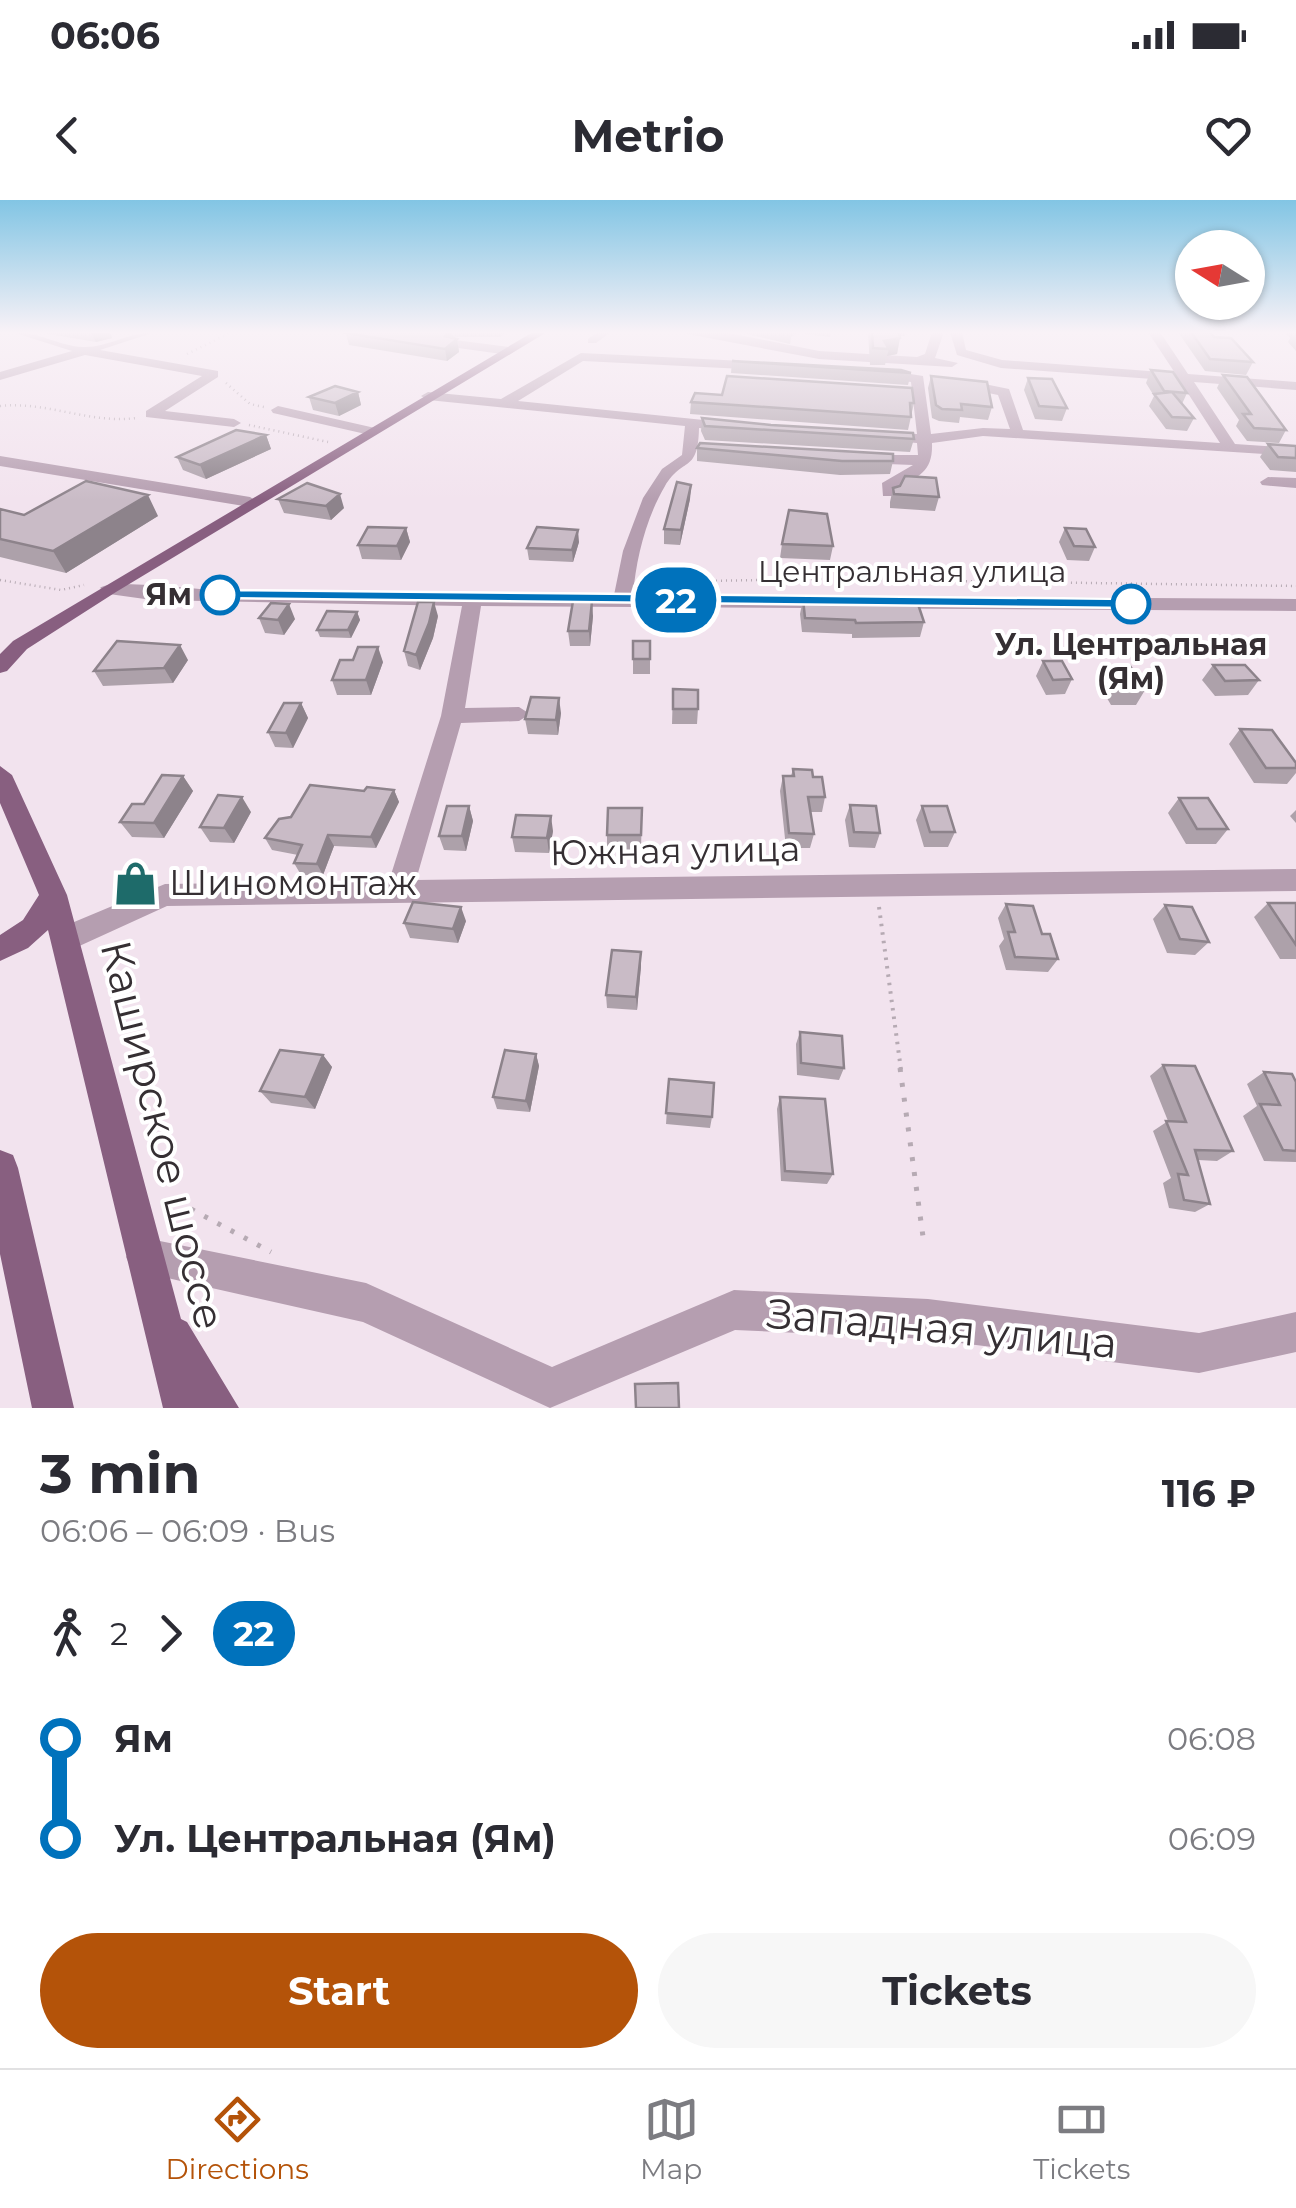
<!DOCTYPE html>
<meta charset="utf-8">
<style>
body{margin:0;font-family:Montserrat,sans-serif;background:#f7f7f7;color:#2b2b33;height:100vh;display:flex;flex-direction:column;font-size:38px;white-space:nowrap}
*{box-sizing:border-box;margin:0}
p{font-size:32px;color:#7c7c81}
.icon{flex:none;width:55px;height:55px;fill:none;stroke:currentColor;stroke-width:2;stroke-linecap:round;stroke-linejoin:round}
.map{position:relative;height:1208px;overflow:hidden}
.drawer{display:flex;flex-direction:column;background:#fff;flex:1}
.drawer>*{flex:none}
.badge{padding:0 20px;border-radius:32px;font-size:35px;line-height:65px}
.needle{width:65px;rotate:281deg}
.buttons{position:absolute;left:1175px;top:30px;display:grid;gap:20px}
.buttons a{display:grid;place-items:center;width:90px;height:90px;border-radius:50%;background:#fff;box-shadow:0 2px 8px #0004;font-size:50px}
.map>.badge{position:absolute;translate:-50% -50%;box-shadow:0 0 0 5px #fff}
.legs{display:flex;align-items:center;gap:15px;height:110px;padding:0 40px;font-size:32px}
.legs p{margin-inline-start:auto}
.headline{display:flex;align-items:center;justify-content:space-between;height:170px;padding:0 40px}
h1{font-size:55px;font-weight:700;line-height:75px}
.cta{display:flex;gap:20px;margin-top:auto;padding:20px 40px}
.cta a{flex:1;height:115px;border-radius:60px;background:#b45309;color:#fff;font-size:40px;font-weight:700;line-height:115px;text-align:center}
.cta a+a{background:#f7f7f7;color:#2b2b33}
ul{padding:0 40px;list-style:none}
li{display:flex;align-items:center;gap:35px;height:100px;font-size:38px}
li i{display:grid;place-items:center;width:15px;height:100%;margin:0 12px;background:currentColor}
li i::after{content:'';width:25px;height:25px;margin:-12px;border:8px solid;border-radius:50%;background:#fff}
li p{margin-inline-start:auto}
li:first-child i{background:linear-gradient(#0000 50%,currentColor 0)}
li:last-child i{background:linear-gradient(currentColor 50%,#0000 0)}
.status{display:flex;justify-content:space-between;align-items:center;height:70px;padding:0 50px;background:#fff;direction:ltr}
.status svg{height:28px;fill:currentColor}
header{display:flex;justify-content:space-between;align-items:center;height:130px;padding:0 40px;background:#fff;font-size:45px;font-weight:700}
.menu{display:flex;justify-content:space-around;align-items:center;height:140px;border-top:2px solid #e1e1e2;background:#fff;font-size:28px;color:#7c7c81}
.menu a{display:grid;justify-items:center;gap:5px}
.menu .on{color:#b45309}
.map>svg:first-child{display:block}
</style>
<div class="status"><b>06:06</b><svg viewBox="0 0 49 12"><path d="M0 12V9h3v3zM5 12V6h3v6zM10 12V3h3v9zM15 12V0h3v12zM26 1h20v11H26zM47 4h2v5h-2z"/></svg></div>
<header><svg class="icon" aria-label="back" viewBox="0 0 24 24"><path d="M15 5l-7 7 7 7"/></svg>Metrio<svg class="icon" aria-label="heart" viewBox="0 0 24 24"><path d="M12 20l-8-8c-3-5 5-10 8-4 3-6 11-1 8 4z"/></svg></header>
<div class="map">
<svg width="1296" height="1208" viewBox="0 0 1296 1208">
<rect width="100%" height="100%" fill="#f2e3ee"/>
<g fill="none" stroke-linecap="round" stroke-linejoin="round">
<!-- path-far2 -->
<path stroke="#b6aab3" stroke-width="2.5" stroke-dasharray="1 4" stroke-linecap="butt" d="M187 154 232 132
M226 183 250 204 264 207
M0 206C47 201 89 224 136 218
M249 225 328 242
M0 380 61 390 84 385
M646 382 819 379 1296 386"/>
<!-- path-far1 -->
<path stroke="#b6aab3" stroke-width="4" stroke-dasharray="2.5 6" stroke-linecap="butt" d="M879 707 901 870"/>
<!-- path -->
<path stroke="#b6aab3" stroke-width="5" stroke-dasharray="4 11" stroke-linecap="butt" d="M900 868 924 1044
M191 1009 271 1052"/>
<!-- minor -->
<path fill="#b59eb0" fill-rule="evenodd" d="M12 132C37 131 59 146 83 147 106 148 130 132 155 132L100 150 218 171V177L165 211 234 219 241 223 234 227 146 217V211L202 176 85 155 0 180V172L72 151Z
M598 132H611L596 143H588V139Z
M677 132H724L819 151 917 157 925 154 932 132H944L935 158 958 163 952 167 819 159Z
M950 132H962L966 150 1002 160 1175 173 1148 132H1160L1188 174 1296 182V190L1194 182 1235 244 1296 248V256L983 236 932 243C933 271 920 276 896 288L895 296H883L882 283 913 265 862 263 854 258 857 255H918L917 243 882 240 875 236 882 232 917 234 911 182 875 176 873 173 879 169 923 176 931 234 983 228 1010 229 998 195 950 185V179L955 178 1009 189 1023 230 1220 243 1180 181 1001 168 957 155Z
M455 140 509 147 515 151 509 155 451 147Z
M581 153 764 162 770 166 764 170 583 161 518 201 733 223 740 227 733 231 699 228C698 274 683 256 665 286 646 318 636 359 633 395L1296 399V411L481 406 465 508 519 507 530 514 519 521 461 523 416 680 1296 669V691L167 706 75 748 65 751 55 748 51 739 55 730 165 684 389 681 441 516 462 406 152 400 109 394 100 388C110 379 192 389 213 390 347 394 480 394 614 395L623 351 643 298 662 269 682 255 685 226 428 200 421 196 428 192 501 199Z
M278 206 375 228 377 231 370 235 273 213 271 210Z
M0 256 250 297 258 302 250 307 0 266Z
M1268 277 1296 278V288L1262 285 1260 282Z
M145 1038 366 1083 552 1167 734 1090 928 1099 1199 1133 1296 1112V1152L1199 1173 928 1139 735 1130 550 1208 363 1122 132 1070 126 1057 132 1044Z"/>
<!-- major -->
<path fill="#885f80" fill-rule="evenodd" d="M533 132H547L116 392 27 449 7 471 0 473V454L13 441Z
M0 566 12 575 67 695 181 1119 187 1122 239 1208H163L48 730 28 748 0 761V735L23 720 39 695 0 603Z
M0 950 13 955 18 968 74 1208H32L0 1054Z"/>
</g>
<!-- wall -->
<path fill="#ada1aa" d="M37 132H110L112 138 96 142Z
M348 132H507L500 137H453V138L457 139 459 152 447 161 349 145 346 133Z
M738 132H831L830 137 798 133 791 137 790 144Z
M868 132H906L905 136H900L897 154 887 156 885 165H870Z
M1178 132H1210L1214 137 1253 162 1246 175 1205 171Z
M1285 132H1296V151L1288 142 1290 138Z
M732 161 911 173 908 185 731 173Z
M1151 170 1187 193 1182 204 1194 218 1187 231 1166 229 1149 206 1154 196 1146 183Z
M1223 175 1286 230 1279 243 1247 241 1236 226 1239 220 1217 188Z
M931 176 992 207 988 220 960 217 959 223 939 221 932 218 928 188Z
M1028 178 1067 208 1062 221 1035 219 1024 190Z
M358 192 361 205 339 216 313 210 309 197Z
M722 195 914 203 908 230 690 214 691 202Z
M702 218 914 239 910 252 705 240 701 231Z
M266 235 271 249 206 279 183 270 177 257Z
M1268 244 1296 246V272L1270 270 1260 257Z
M697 248 893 261 890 274 840 275 697 261Z
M691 285 690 299 680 345 664 344V329Z
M893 288 939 297 935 311 890 308V302Z
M278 299 344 308 331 320 284 313Z
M0 309 24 315 158 316 66 373 0 357Z
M406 328 410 342 401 360 362 359 358 345Z
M1065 328 1095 347 1089 361 1067 360 1059 342Z
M579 342 573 362 529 360 527 348Z
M782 344 833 346 830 360 780 358Z
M803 399 924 422 920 437 852 438V434L802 432 800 414Z
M357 412 360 420 351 438 320 437 317 430Z
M438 416 433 438 420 470 408 466 404 451Z
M593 416 590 446H570L568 431Z
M259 418 295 419 284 435 265 433Z
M633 441H650V474H633Z
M188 460 173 483 103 486 94 471Z
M353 460 383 462 371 495H337L332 480Z
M1043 461 1072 479 1065 494 1046 495 1036 476Z
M1213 465 1259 480 1248 495 1215 496 1202 480Z
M1105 466 1145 490 1136 505H1111L1097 481Z
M673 489 698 509 697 524H672Z
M301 503 308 518 293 548 275 547 268 532Z
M561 513 558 535 528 534 525 519Z
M1240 529 1296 563V573L1287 584 1254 583 1229 544Z
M793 569 813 577 825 597 822 612H810L814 634 810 648H786L780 591 783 576H791Z
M183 576 193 591 164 638 132 637 120 622Z
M394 590 399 602 376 648 334 646 323 675H301L294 663 298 655 272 650 265 638 291 617 364 591Z
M1179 598 1228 629 1216 644H1186L1168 613Z
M850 605 880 633 875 648 849 647 845 620Z
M469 606 473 621 466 651 444 650 439 636Z
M922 606 955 632 948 647H924L916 620Z
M642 608 641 650 607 649V635Z
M1296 610V623L1290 616Z
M251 612 234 643 210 642 200 627Z
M553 631 549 653 515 652 512 637Z
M1268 703H1296V759H1280L1254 717Z
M1006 704 1042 734 1058 759 1048 772 1006 770 999 746 1004 739 998 718Z
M1165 705 1209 742 1195 755 1167 753 1153 719Z
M466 721 458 743 410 738 404 723Z
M641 766 637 810 607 808 606 795Z
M800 832 844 868 839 880 797 875 796 844Z
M536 854 539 866 530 912 497 909 493 897Z
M323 855 332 867 315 909 271 903 260 891Z
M1163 865 1233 951 1217 961 1198 960 1210 1004 1195 1012 1169 1008 1163 983 1171 978 1153 931 1168 921 1150 876Z
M1264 872 1296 882V962L1264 961 1243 916 1257 906 1247 884Z
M669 879 712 917 710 928 666 924Z
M780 897 833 974 827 984 781 981 777 909Z"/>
<!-- shaded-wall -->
<path fill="#8d838b" d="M91 132H110L112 138 96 142Z
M448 132H452L453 137 449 145 457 139 459 152 447 161 445 149V136Z
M900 138 897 154 887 156 889 149 884 141Z
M358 192 361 205 339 216 335 203Z
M266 235 271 249 206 279 200 265Z
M691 285 690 299 680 345 681 330Z
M340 294 344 308 331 320 326 306Z
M148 295 158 316 66 373 53 351Z
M406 328 410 342 401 360 397 346Z
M578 330 579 342 573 362 572 350Z
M592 401 593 416 590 446 589 431Z
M434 402 438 416 433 438 420 470 416 455Z
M289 404 295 419 284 435 278 420Z
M357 412 360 420 351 438 348 430Z
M180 445 188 460 173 483 164 468Z
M378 447 383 462 371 495 366 480Z
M559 498 561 513 558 535 556 520Z
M301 503 308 518 293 548 286 533Z
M183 576 193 591 164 638 154 623Z
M394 590 399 602 376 648 371 637Z
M242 597 251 612 234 643 224 628Z
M469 606 473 621 466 651 462 636Z
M551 616 553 631 549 653 547 638Z
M328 635 334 646 323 675 317 664Z
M461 707 466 721 458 743 453 729Z
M641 752V766L637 810 636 797Z
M536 854 539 866 530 912 526 901Z
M323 855 332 867 315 909 305 897Z"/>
<!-- building -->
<path fill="#c9bbc6" stroke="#8d838b" stroke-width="2.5" d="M348 132H448L445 136 457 139 445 149 346 133Z
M872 132H899L900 138 884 141 889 149 873 148Z
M1191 132H1210L1214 137 1231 138 1253 162 1210 159Z
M732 161 901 170 911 173Z
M1151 170 1173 172 1187 193 1164 191Z
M1223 175 1247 177 1286 230 1254 228 1243 214H1251Z
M727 176 912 188 914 203H910L911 217 691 202 695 193 722 195Z
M931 176 987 182 992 207 961 204 962 210 942 209 936 205Z
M1028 178 1052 179 1067 208 1039 206Z
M335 186 358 192 335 203 309 197Z
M1172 192 1194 218 1172 217 1154 194Z
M702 218 771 225 913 233 914 239 705 226Z
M236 230 266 235 200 265 177 257Z
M700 243 893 254V261H842L697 248Z
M1268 244 1296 246V258L1278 257Z
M905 276 936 278 939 297 894 294 893 288 900 286Z
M86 281 148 295 53 351 0 339V309L24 315Z
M677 282 691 285 681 330 664 329Z
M307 283 340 294 326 306 278 299Z
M789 310 827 314 833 346 782 344Z
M368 327 406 328 397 346 358 345Z
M537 327 578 330 572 350 527 348Z
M1065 328 1086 329 1095 347 1074 346Z
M803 399 918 404 924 422 856 423 855 420 805 418Z
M573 401H592L589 431H568Z
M418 402H434L429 423 416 455 404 451Z
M271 403 289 404 278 420 259 418Z
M327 411 357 412 348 430H317Z
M117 441 180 445 164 468 94 471Z
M633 441H650V459H633Z
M358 447H378L366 480H332L340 460H353Z
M1043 461H1062L1072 479 1053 480Z
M1213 465H1245L1259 480 1225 481Z
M1105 466H1130L1145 490H1120Z
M673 489 698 490V509H673Z
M531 497 559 498 556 520 525 519Z
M284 503H301L286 533 268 532Z
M1240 529 1272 530 1296 563V568H1266Z
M793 569 812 570 813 577H822L825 597H808L814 634 789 633 783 576H794Z
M162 575 183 576 154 623 120 622 132 604H144Z
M310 585 364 591 367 587 394 590 371 637 328 635 317 664 294 663 302 645 265 638 279 619 291 617Z
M218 595 242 597 224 628 200 627Z
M1179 598H1208L1228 629H1197Z
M850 605 876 606 880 633 854 632Z
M447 606H469L462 636H439Z
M922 606H947L955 632H930Z
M608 608H642L641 635H607Z
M516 615 551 616 547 638 512 637Z
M413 702 461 707 453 729 404 723Z
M1268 703H1296V745Z
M1006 704 1033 706 1042 734H1050L1058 759 1015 757 1008 732H1015Z
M1165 705 1192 707 1209 742 1180 739Z
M612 750 641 752 636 797 606 795Z
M800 832 842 836 844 868 801 863Z
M280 850 323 855 305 897 260 891Z
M505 850 536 854 526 901 493 897Z
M1163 865 1195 866 1233 951 1195 950 1210 1004 1184 1000 1178 974 1188 975 1166 921 1186 922Z
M1264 872 1292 874 1296 882V951L1283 950 1260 904 1280 905Z
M669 879 714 883 712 917 666 913Z
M780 897 825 899 833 974 785 971Z
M678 1183 679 1208H636L635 1184Z"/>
<!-- sky -->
<linearGradient id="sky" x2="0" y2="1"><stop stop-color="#82c5e4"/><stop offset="0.44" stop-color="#f9f2f7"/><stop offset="1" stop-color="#f9f2f7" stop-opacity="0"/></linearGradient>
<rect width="1296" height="301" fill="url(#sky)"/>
<!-- line-1 -->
<path fill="#0072bc" stroke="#fff" stroke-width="2.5" d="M220 390 1131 399 1139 404 1131 408 215 398 213 395Z"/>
<!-- icons -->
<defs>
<symbol id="shop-bare" viewBox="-9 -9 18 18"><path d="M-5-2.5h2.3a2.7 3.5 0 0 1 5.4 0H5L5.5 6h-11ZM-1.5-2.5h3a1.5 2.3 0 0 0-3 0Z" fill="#1e6b6a" stroke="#fff" stroke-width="2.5" paint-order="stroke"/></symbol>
</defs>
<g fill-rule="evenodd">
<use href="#shop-bare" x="104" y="652" width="63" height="63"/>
</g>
<!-- markers -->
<g fill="#fff" stroke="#0072bc" stroke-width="5">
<circle cx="220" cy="395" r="18"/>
<circle cx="1131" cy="404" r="18"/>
</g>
<g text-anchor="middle" stroke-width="8" stroke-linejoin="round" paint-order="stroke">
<!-- far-street labels -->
<g font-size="30" fill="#352f33" stroke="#fff">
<text x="912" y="382">Центральная улица</text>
</g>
<!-- far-stop labels -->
<g font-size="30" font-weight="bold" fill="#352f33" stroke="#fff" text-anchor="end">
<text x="192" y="405">Ям</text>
<text x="1131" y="455" text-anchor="middle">Ул. Центральная<tspan x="1131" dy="34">(Ям)</tspan></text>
</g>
<!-- street labels -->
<g font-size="35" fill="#352f33" stroke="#fff">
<text transform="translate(675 651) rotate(-1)" y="12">Южная улица</text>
</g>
<!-- poi labels -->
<g font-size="35" fill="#352f33" stroke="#fff" text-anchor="start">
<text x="169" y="695">Шиномонтаж</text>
</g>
<!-- near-street labels -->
<g font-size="42" fill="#352f33" stroke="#fff">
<text transform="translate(163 935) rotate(76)" y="15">Каширское шоссе</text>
<text transform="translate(942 1128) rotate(5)" y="15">Западная улица</text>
</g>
</g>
</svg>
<div class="buttons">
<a><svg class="needle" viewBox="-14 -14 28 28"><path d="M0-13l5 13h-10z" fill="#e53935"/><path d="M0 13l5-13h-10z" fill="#7c7c81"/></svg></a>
</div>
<b class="badge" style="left:676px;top:400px;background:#0072bc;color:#fff">22</b>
</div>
<section class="drawer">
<div class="headline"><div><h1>3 min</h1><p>06:06 – 06:09 · Bus</p></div><b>116 ₽</b></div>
<div class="legs"><svg class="icon" aria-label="walk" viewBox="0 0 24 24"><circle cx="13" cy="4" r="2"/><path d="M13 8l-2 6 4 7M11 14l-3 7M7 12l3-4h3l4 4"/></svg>2<svg class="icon" aria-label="forward" viewBox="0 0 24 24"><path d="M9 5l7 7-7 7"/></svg><b class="badge" style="background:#0072bc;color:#fff">22</b></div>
<ul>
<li><i style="color:#0072bc"></i><b>Ям</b><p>06:08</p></li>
<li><i style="color:#0072bc"></i><b>Ул. Центральная (Ям)</b><p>06:09</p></li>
</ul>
<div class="cta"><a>Start</a><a>Tickets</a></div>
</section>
<nav class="menu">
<a class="on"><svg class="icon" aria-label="directions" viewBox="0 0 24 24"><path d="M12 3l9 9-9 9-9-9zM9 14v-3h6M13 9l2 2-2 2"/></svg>Directions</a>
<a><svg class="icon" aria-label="map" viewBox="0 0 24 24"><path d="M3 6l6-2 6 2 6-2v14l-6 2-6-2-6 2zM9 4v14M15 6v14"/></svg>Map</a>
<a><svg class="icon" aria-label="tickets" viewBox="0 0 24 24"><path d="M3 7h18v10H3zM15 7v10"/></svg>Tickets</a>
</nav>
